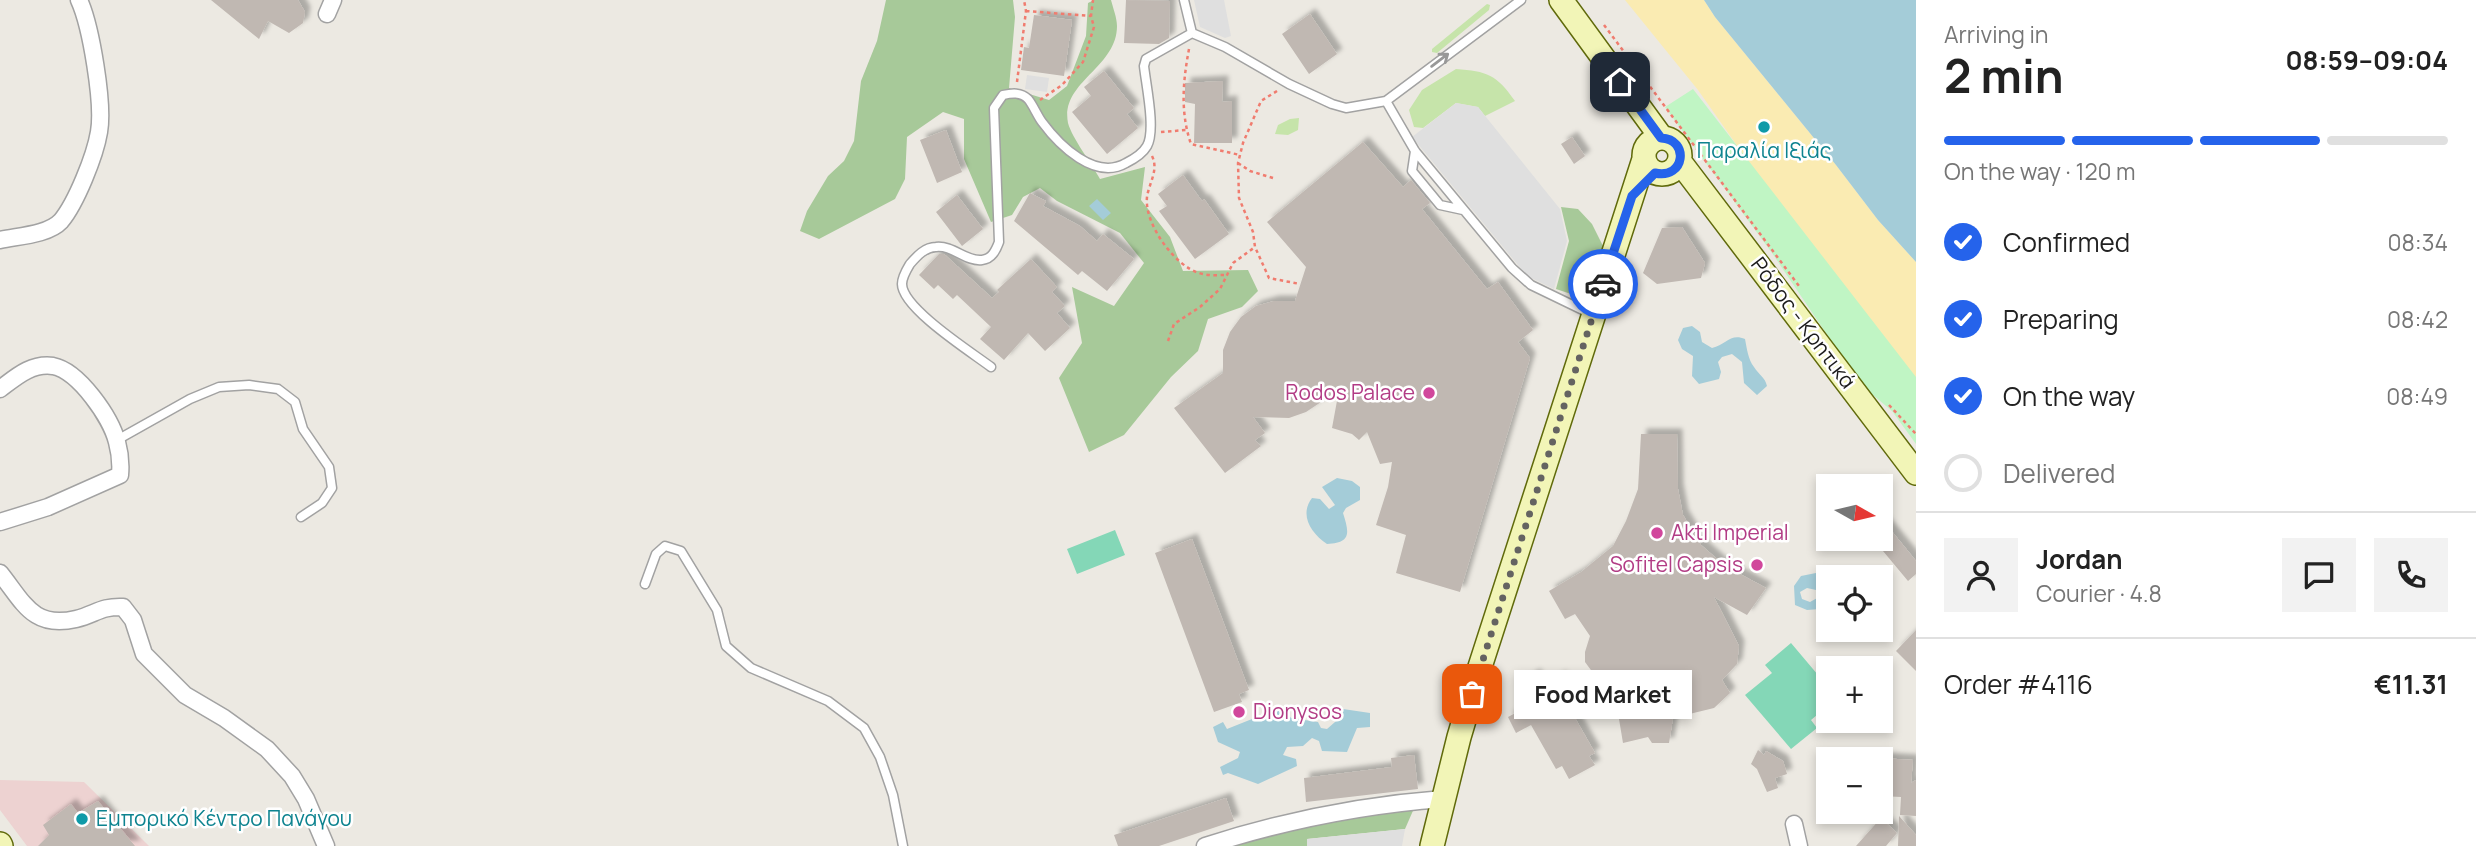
<!DOCTYPE html>
<meta charset="utf-8">
<style>
:root{--surface:#fff;--page:#f2f2f2;--text:#222;--muted:#767676;--line:#e0e0e0;--accent:#2563eb}
body{margin:0;font-family:Manrope,sans-serif;background:var(--page);color:var(--text);height:100vh;display:flex;flex-direction:column;font-size:26px;white-space:nowrap}
*{box-sizing:border-box;margin:0}
p{font-size:23px;color:var(--muted)}
.icon{flex:none;width:38px;height:38px;fill:none;stroke:currentColor;stroke-width:2;stroke-linecap:round;stroke-linejoin:round}
.map{position:relative;flex:1;overflow:hidden}
.drawer{display:flex;flex-direction:column;background:var(--surface);width:560px}
.drawer>*{flex:none}
.needle{width:46px;rotate:98deg}
.controls{position:absolute;left:1816px;top:474px;display:grid;gap:14px}
.controls a{display:grid;place-items:center;width:77px;height:77px;border-radius:0px;background:var(--surface);box-shadow:0 4px 10px #0003;font-size:35px}
.pin{position:absolute;display:grid;place-items:center;width:60px;height:60px;color:#fff;margin:-30px;border-radius:14px;box-shadow:0 4px 10px #0006}
.courier{position:absolute;display:grid;place-items:center;width:70px;height:70px;margin:-35px;border:5px solid #2563eb;border-radius:50%;background:#fff;color:#222;box-shadow:0 2px 9px #0007}
.bubble{position:absolute;height:49px;border-radius:0px;background:var(--surface);box-shadow:0 4px 10px #0003;font-size:23px;font-weight:700;line-height:49px;text-align:center}
.head em{font-style:normal;font-weight:700}
.head div{display:flex;flex-direction:column-reverse}
.head{display:flex;align-items:center;justify-content:space-between;height:119px;padding:0 28px}
h1{font-size:46px;font-weight:700;line-height:52px}
.bar{display:grid;grid-template-columns:repeat(4,1fr);gap:10px 7px;align-content:center;height:84px;padding:0 28px}
.bar i{height:9px;border-radius:5px;background:var(--line)}
.bar .active{background:var(--accent)}
.bar p{grid-column:span 4}
.line{display:flex;align-items:center;gap:18px;padding:0 28px;border-top:2px solid var(--line)}
.line div{flex:1}
.round{display:grid;place-items:center;flex:none;width:74px;height:74px;border-radius:0px;background:var(--page)}
ol{padding:0 28px;list-style:none}
li{display:flex;align-items:center;gap:21px;height:77px}
li p{margin-inline-start:auto}
li .icon{padding:7px;border-radius:50%;background:var(--accent);color:#fff;stroke-width:4}
li:last-child{color:var(--muted)}
li i{width:38px;height:38px;border:4px solid var(--line);border-radius:50%}
main{display:flex;flex:1;min-height:0}
.map>svg:first-child{display:block}
</style>
<main>
<div class="map">
<svg width="1916" height="846" viewBox="0 0 1916 846">
<defs>
<filter id="shadow"><feDropShadow dx="5.5" dy="-5.5" stdDeviation="2" flood-color="#0004"/></filter>
</defs>
<rect width="100%" height="100%" fill="#ece9e2"/>
<path fill="#edd2d1" d="M0 780 84 782 149 846H27L0 810Z"/>
<path fill="#c6e4aa" d="M1487 4 1490 5 1489 10 1437 53 1432 52V49Z
M1456 69C1487 71 1497 75 1515 101L1485 116 1478 107 1456 103 1423 128 1414 127 1409 110 1422 90Z
M1299 118 1298 130 1288 135 1275 134 1278 125 1290 119Z"/>
<path fill="#a7c999" d="M886 0H1013L1015 17 1009 88 1049 100 1067 86 1086 36 1088 3 1094 0H1111C1113 8 1117 18 1117 26 1117 68 1060 82 1068 123 1072 138 1092 164 1100 179L1145 167 1141 200 1170 237 1183 271 1248 270 1258 291 1242 307 1208 319 1198 351 1171 377 1124 435 1089 452 1059 378 1082 343 1072 287 1114 306 1144 263 1120 233 1057 201 1040 188 1023 197 1012 215 991 222 964 159V119L943 112 907 137 905 179 895 199 819 239 800 231 807 211 828 176 844 161 854 141 861 81 877 41Z
M1561 207 1578 209 1592 224 1603 246 1586 299 1556 289 1569 241Z
M1419 797 1405 829 1307 839V846H1221Z"/>
<path fill="#faebb2" d="M1625 0H1704L1715 17 1836 165 1878 220 1916 262V381L1818 261 1698 90Z"/>
<path fill="#c0f5c4" d="M1693 89 1916 377V444L1892 411 1861 385 1772 253 1665 107Z"/>
<path fill="#84d7b7" d="M1115 530 1125 555 1077 574 1067 549Z
M1791 643 1829 688V705L1811 720 1817 728 1791 749 1745 695 1772 673 1765 665Z"/>
<path fill="#dfdfdf" d="M1194 0H1224L1231 36 1225 38 1200 27Z
M1027 75 1049 78 1047 92 1025 89Z
M1456 103 1478 107 1560 209 1567 241 1554 289 1527 276 1412 137Z
M1405 829 1402 846H1307V839Z"/>
<path fill="#a4ccd8" fill-rule="evenodd" d="M1704 0H1916V262L1878 220 1836 165 1715 17Z
M1097 199 1111 213 1103 220 1089 206Z
M1692 326 1700 332 1702 342 1712 348C1726 345 1730 333 1745 339 1747 349 1748 359 1754 367 1759 375 1765 377 1767 386L1757 395 1744 383 1742 362 1732 354 1722 357 1718 362 1721 372 1719 379 1699 384 1692 376 1693 356 1682 349 1678 340 1683 328Z
M1337 478 1352 481 1360 487V500L1346 508 1343 513C1349 532 1352 543 1327 544 1311 533 1299 515 1312 498L1320 499 1329 509 1335 505 1322 487Z
M1816 573 1829 578V599L1820 609 1807 610 1795 605 1794 586 1801 576ZM1807 588 1816 590 1819 597 1810 602 1802 599 1800 592Z
M1343 709 1370 713V727L1357 728 1347 752 1322 751 1319 741 1312 738 1303 746 1287 747 1283 755 1296 759 1297 766 1258 784 1228 773 1223 775 1220 767 1238 758 1240 752 1218 742 1213 727 1223 722 1227 729 1272 711H1286L1291 718 1318 722 1321 728 1327 729 1343 715Z"/>
<path fill="#c0b8b2" filter="url(#shadow)" d="M211 0H298L305 12 303 23 289 33 268 21 259 39Z
M1126 0 1170 1 1169 38 1159 44 1124 43Z
M1310 14 1337 54 1309 74 1282 34Z
M1034 15 1072 20 1064 76 1021 70 1024 47 1029 48Z
M1104 71 1134 108 1127 114 1138 128 1107 154 1072 112 1091 96 1084 87Z
M1223 81 1222 102 1232 101V143H1194L1195 104 1185 102V83Z
M946 130 962 172 937 183 920 140Z
M1572 137 1585 156 1574 164 1561 144Z
M1363 142 1403 187 1411 180 1430 203 1422 209 1487 289 1498 282 1533 330 1518 342 1530 358 1460 592 1396 573 1406 535 1376 525 1388 487 1392 462 1380 464 1367 432 1359 440 1352 434 1332 428 1339 390 1306 412 1289 418 1253 417 1265 433 1255 440 1261 446 1225 473 1174 408 1223 373V350L1230 332 1241 317 1256 306 1274 301H1295L1306 267 1267 222Z
M1183 175 1202 201 1204 199 1229 234 1195 259 1159 211 1167 206 1158 194Z
M1030 193 1046 201 1043 206 1080 226 1097 241 1103 234 1134 259 1107 291 1082 271 1078 275 1014 221Z
M957 195 983 229 962 246 936 212Z
M1682 227 1705 263 1701 278 1657 284 1643 273 1662 228Z
M939 254H944L992 298 999 292 997 290 1031 259 1057 287 1052 292 1065 306 1057 313 1070 328 1045 351 1028 333 1004 360 980 339 991 327 957 295 953 299 938 285 934 289 919 275Z
M1641 434H1677L1678 489 1683 515 1701 545 1725 566 1766 588 1747 615 1714 597 1739 646 1737 664 1722 680 1730 693 1714 708 1673 718 1669 743H1652L1648 737 1623 743 1619 719 1626 692 1599 681 1585 662V652L1590 636 1575 614 1565 619 1549 591 1581 572 1613 546 1626 521 1638 489Z
M1881 518 1916 561V574L1908 581 1873 539H1881Z
M1192 539 1249 690 1239 694 1242 702 1214 712 1155 553Z
M1916 630V671L1896 651Z
M1535 674 1543 686 1561 676 1570 691 1584 684 1591 698 1577 708 1581 715 1575 718 1595 753 1589 756 1595 765 1569 779 1562 766 1556 769 1531 725 1516 733 1508 717 1532 704 1520 683Z
M1758 750 1764 755 1766 751 1783 761 1787 774 1775 778 1778 788 1767 792 1757 769 1751 764Z
M1414 755 1418 789 1306 802 1304 778 1392 767 1391 758Z
M1881 758 1913 760 1911 783 1916 780V816L1900 815 1901 797 1881 796Z
M1226 798 1234 821 1159 846H1118L1114 835Z
M98 801 135 846H38L49 835 43 825 71 804 78 813Z
M1899 816 1916 835V846H1898Z
M1881 818 1897 833 1886 846H1856Z"/>
<g fill="none" stroke-linecap="round" stroke-linejoin="round">
<g stroke="#a2a2a2" stroke-width="11">
<path id="lane" d="M1184 0 1192 33
M1386 101 1415 151 1512 268 1531 285 1591 314
M1415 151 1412 171 1440 205 1463 210
M991 367C971 352 902 308 902 284 902 277 907 269 910 264 917 256 925 247 936 247 953 245 966 262 982 260 992 259 996 250 999 242L994 108 1003 95C1012 93 1021 92 1028 99 1033 105 1037 115 1042 122 1059 145 1095 181 1126 163 1134 159 1143 153 1147 146 1156 130 1146 85 1144 66L1146 59 1192 33 1225 47 1289 84 1332 104 1346 108 1386 101 1521 0
M117 440 190 399 219 387 249 385 278 389 295 402 303 429 329 467 332 488 322 503 301 517
M645 584 656 554 665 546 681 551 717 610 726 646 751 668 828 701 864 728 880 757 893 795 903 846"/>
</g>
<g stroke="#a2a2a2" stroke-width="19">
<path id="street" d="M327 14 333 0
M0 240C18 236 48 235 61 221 76 203 95 156 99 132 104 104 91 26 79 0
M0 389C16 377 31 363 53 366 79 371 111 418 117 442 120 453 121 464 120 475L48 507 0 522
M0 573C24 603 33 629 76 619 96 614 101 606 123 607L133 620 144 654 185 695 224 718 267 749 292 776 306 799 326 846
M1794 824 1799 846
M1205 846C1283 821 1362 805 1443 799"/>
</g>
<g stroke="#606a0b" stroke-width="26">
<path id="secondary" d="M1561 0 1661 137
M1644 156a18 18 0 1 1 36 0a18 18 0 1 1-36 0Z
M1680 162 1916 473
M0 844 1 846
M1432 846 1459 737 1478 673 1644 159"/>
</g>
<path stroke="#f07c6f" stroke-width="2.5" stroke-dasharray="3.5 3.5" stroke-linecap="butt" d="M1026 11 1091 16
M1604 25 1799 286
M1189 49C1183 81 1180 112 1191 144L1240 155
M1017 82 1026 11 1024 0
M1277 91 1261 101 1243 143 1238 163 1239 198 1253 232 1255 247 1269 278 1300 284
M1040 100 1062 85 1083 62 1094 27 1091 16 1093 0
M1161 132 1186 130
M1152 156C1159 170 1149 183 1147 197 1144 224 1175 266 1199 273 1208 276 1218 275 1226 275
M1238 163 1250 171 1273 178
M1168 341 1174 324 1200 307 1220 289 1233 263 1255 247
M1889 405 1916 434"/>
<use href="#lane" stroke="#fff" stroke-width="8"/>
<use href="#street" stroke="#fff" stroke-width="16"/>
<use href="#secondary" stroke="#f2f5b7" stroke-width="23"/>
</g>
<defs><path id="oneway-shaft" d="M-6 0H5M1.5-3L5.5 0L1.5 3" fill="none" stroke-width="1.6" stroke-linecap="round" stroke-linejoin="round" transform="scale(1.75)"/></defs>
<use stroke="#989898" href="#oneway-shaft" transform="translate(1440 60) rotate(-37)"/>
<g fill="none" stroke-linecap="round" stroke-linejoin="round">
<path stroke="#646361" stroke-width="7" stroke-dasharray="0 12.6" d="M1472 694 1603 284"/>
<path stroke="#2563eb" stroke-width="9" d="M1603 284 1632 196 1655 173C1685 180 1690 139 1661 138L1620 82"/>
</g>
<g fill="#0f9aa8" stroke="#fff" stroke-width="2.5">
<circle cx="1764" cy="127" r="7"/>
<circle cx="82" cy="819" r="7"/>
</g>
<g fill="#d1479c" stroke="#fff" stroke-width="2.5">
<circle cx="1429" cy="393" r="7"/>
<circle cx="1657" cy="533" r="7"/>
<circle cx="1757" cy="565" r="7"/>
<circle cx="1239" cy="712" r="7"/>
</g>
<g text-anchor="middle" stroke-width="5" stroke-linejoin="round" paint-order="stroke">
<g font-size="21" fill="#0d838f" stroke="#fff">
<text x="1764" y="158">Παραλία Ιξιάς</text>
<text x="96" y="826" text-anchor="start">Εμπορικό Κέντρο Πανάγου</text>
</g>
<g font-size="21" fill="#1b1b1b" stroke="#fff">
<text transform="translate(1803 323) rotate(53)" y="7">Ρόδος - Κρητικά</text>
</g>
<g font-size="21" fill="#b23c85" stroke="#fff" text-anchor="end">
<text x="1415" y="400">Rodos Palace</text>
<text x="1671" y="540" text-anchor="start">Akti Imperial</text>
<text x="1743" y="572">Sofitel Capsis</text>
<text x="1253" y="719" text-anchor="start">Dionysos</text>
</g>
</g>
</svg>
<div class="controls">
<a><svg class="needle" viewBox="-14 -14 28 28"><path d="M0-13l5 13h-10z" fill="#e53935"/><path d="M0 13l5-13h-10z" fill="#767676"/></svg></a>
<a><svg class="icon" aria-label="locate" viewBox="0 0 24 24"><circle cx="12" cy="12" r="6"/><path d="M12 2v4M12 18v4M2 12h4M18 12h4"/></svg></a>
<a>+</a>
<a>−</a>
</div>
<div class="pin" style="left:1472px;top:694px;background:#ea580c"><svg class="icon" aria-label="bag" viewBox="0 0 24 24"><path d="M5 8h14l-1 12H6zM9 8a3 3 0 0 1 6 0"/></svg></div>
<div class="pin" style="left:1620px;top:82px;background:#1f2937"><svg class="icon" aria-label="home" viewBox="0 0 24 24"><path d="M3 11l9-7 9 7M6 9v11h12V9"/></svg></div>
<div class="courier" style="left:1603px;top:284px"><svg class="icon" aria-label="car" viewBox="0 0 24 24"><path d="M5 17H2v-5l4-1 3-4h7l3 4 3 1v5h-3M9 17h6M6 11h13"/><circle cx="7" cy="17" r="2"/><circle cx="17" cy="17" r="2"/></svg></div>
<div class="bubble" style="left:1514px;top:670px;width:178px">Food Market</div>
</div>
<section class="drawer">
<div class="head"><div><h1>2 min</h1><p>Arriving in</p></div><em>08:59–09:04</em></div>
<div class="bar"><i class="active"></i><i class="active"></i><i class="active"></i><i></i><p>On the way · 120 m</p></div>
<ol>
<li><svg class="icon" aria-label="check" viewBox="0 0 24 24"><path d="M5 12l5 5 9-10"/></svg>Confirmed<p>08:34</p></li>
<li><svg class="icon" aria-label="check" viewBox="0 0 24 24"><path d="M5 12l5 5 9-10"/></svg>Preparing<p>08:42</p></li>
<li><svg class="icon" aria-label="check" viewBox="0 0 24 24"><path d="M5 12l5 5 9-10"/></svg>On the way<p>08:49</p></li>
<li><i></i>Delivered</li>
</ol>
<div class="line" style="height:126px"><a class="round"><svg class="icon" aria-label="person" viewBox="0 0 24 24"><circle cx="12" cy="8" r="4"/><path d="M4 21q1-7 8-7t8 7"/></svg></a><div><b>Jordan</b><p>Courier · 4.8</p></div><a class="round"><svg class="icon" aria-label="chat" viewBox="0 0 24 24"><path d="M4 5h16v11H9l-5 4z"/></svg></a><a class="round"><svg class="icon" aria-label="phone" viewBox="0 0 24 24"><path d="M5 4h4l2 5-3 2q2 4 5 5l2-3 5 2v4C11 20 4 13 5 4z"/></svg></a></div>
<div class="line" style="height:91px"><div>Order #4116</div><b>€11.31</b></div>
</section>
</main>
